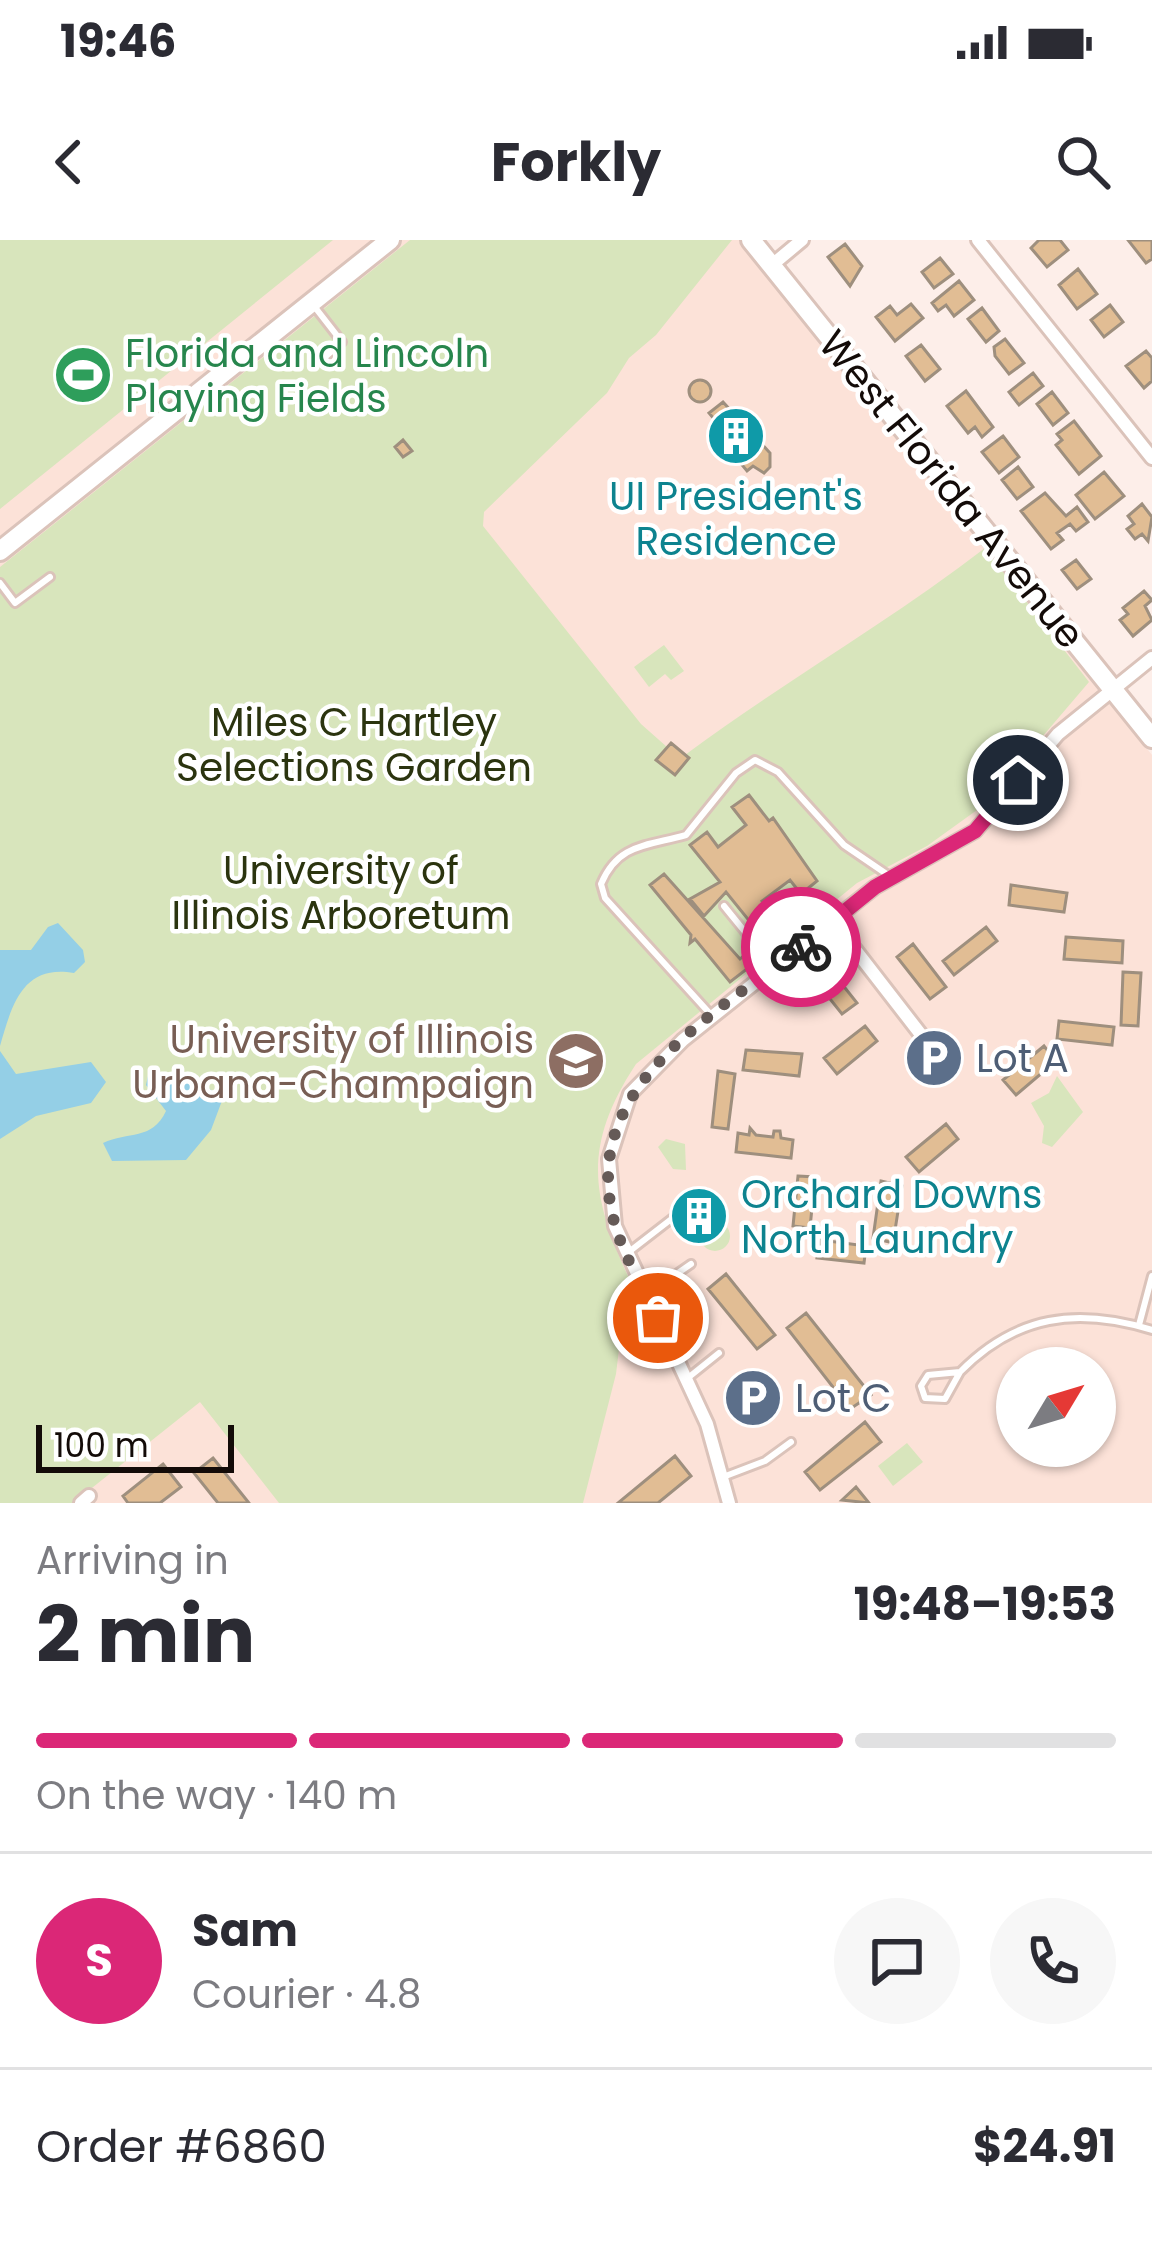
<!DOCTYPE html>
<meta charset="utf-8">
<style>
:root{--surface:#fff;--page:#f7f7f7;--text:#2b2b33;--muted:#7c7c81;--line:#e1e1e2;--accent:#db2777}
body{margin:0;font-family:Poppins,sans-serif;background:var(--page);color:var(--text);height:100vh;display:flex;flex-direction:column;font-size:45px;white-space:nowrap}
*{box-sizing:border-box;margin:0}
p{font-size:39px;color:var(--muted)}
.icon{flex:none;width:66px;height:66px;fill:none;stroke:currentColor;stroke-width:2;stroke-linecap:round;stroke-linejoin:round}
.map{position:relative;height:1263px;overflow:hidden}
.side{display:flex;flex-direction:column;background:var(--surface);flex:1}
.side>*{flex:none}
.needle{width:78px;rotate:52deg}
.controls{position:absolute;left:996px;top:1107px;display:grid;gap:24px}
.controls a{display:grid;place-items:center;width:120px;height:120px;border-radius:50%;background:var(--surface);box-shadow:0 3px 9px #0004;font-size:60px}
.scale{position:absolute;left:36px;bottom:30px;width:198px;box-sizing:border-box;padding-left:12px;border:6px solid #130b08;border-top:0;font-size:33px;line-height:42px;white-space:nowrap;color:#130b08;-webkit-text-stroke:9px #fff;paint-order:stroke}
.pin{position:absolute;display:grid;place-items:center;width:102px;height:102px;color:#fff;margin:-51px;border:6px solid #fff;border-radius:50%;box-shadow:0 3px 12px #0007}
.courier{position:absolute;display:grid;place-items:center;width:120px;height:120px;margin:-60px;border:9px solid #db2777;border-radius:50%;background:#fff;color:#222;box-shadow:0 3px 15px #0007}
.summary em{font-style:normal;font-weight:700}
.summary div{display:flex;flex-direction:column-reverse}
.summary{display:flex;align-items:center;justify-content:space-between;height:204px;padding:0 36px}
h1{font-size:78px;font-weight:700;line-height:90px}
.bar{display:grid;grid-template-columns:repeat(4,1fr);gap:18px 12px;align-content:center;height:144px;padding:0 36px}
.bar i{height:15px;border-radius:9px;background:var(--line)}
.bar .selected{background:var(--accent)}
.bar p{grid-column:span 4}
.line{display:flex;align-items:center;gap:30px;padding:0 36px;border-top:3px solid var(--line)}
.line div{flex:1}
.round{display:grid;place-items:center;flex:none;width:126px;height:126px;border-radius:63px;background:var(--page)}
.status{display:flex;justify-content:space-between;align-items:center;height:84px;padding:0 60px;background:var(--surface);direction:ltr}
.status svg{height:33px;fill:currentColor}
header{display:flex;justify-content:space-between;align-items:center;height:156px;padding:0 36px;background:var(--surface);font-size:54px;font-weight:700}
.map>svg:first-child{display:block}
</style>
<div class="status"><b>19:46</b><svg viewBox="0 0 49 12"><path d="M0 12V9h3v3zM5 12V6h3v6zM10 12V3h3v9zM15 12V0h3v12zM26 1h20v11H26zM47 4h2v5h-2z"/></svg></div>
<header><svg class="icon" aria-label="back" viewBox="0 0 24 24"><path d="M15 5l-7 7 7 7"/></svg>Forkly<svg class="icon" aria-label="search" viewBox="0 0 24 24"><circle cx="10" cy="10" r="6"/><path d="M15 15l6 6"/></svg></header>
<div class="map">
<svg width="1152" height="1263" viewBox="0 0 1152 1263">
<rect width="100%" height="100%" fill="#fdeee9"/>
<path fill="#fce2d8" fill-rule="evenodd" d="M0 0H741L1152 515V1263H0ZM1017 1128H1095V1206H1017Z"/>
<path fill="#d8e5bc" d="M0 0H333L0 269Z
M410 0H732L656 95 629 118 607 153 484 272 483 286 641 484 667 507 657 521 674 535 688 519 685 515C783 442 889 382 985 308L1089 442 984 565 927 606 857 643 636 824C572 921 599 973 643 1069L622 1084 616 1134 583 1263H279L200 1162 73 1263H0V327Z
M664 405 684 431 671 440 665 434 649 447 634 427Z
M1057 836 1083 872 1052 907 1042 903 1044 886 1031 863 1049 853Z
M666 899 685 904 686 930 673 929 658 907Z
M700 996a15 15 0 1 1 30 0a15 15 0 1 1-30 0Z
M907 1203 923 1222 893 1246 878 1226Z"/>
<path fill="#94cfe6" d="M58 683 83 710 85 722 74 733C23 724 12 764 0 806V710H31L48 687Z
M0 811 16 834 91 822 106 842 91 863 36 876 0 899Z
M162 834 199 842 223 858 211 890 186 920 112 921 103 903C128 891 152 901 166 871L146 845 148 836Z"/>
<path fill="#e1bd94" stroke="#9e8f7e" stroke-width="3" d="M1060 0 1068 10 1047 27 1031 8 1039 0Z
M1128 0H1152V19L1146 23Z
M845 4 862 26 850 46 828 17Z
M940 18 953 34 934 48 922 32Z
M1078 29 1097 54 1077 69 1059 45Z
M959 41 974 60 954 76 946 65 938 71 932 63Z
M911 64 923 78 895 101 876 77 890 66 897 75Z
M1110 65 1123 82 1104 97 1091 80Z
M982 68 999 91 986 102 968 79Z
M1005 99 1024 123 1009 134 995 116 994 107Z
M921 105 940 129 925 141 906 116Z
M1146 111 1152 118V141L1144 148 1126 126Z
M1033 133 1043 146 1019 165 1009 152Z
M689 151a11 11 0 1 1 22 0a11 11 0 1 1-22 0Z
M966 151 993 187 982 197 975 187 968 193 947 166Z
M1052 152 1068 173 1053 185 1037 164Z
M723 162 770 213V227L764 233 753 226 747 231 714 191 720 186 709 173Z
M1074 181 1101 216 1079 234 1056 205 1062 200 1057 194Z
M1003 196 1019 217 999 233 982 212Z
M403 200 412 211 403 217 395 207Z
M1018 227 1033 247 1017 259 1002 240Z
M1104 232 1124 256 1095 279 1076 255Z
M1045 253 1066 276 1077 267 1088 282 1076 291 1070 284 1057 293 1063 300 1051 309 1021 271Z
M1142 264 1152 277 1148 301 1142 294 1135 299 1127 289 1134 284 1128 276Z
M1076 320 1091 339 1077 349 1062 330Z
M1144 351 1152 360 1145 366 1152 380 1133 396 1120 380 1128 374 1123 368Z
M671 503 689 518 675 535 656 520Z
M749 555 769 581 773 578 817 641 801 654 790 640 762 661 772 674 755 688 726 652 704 676 690 659 720 642 690 605 707 592 718 607 746 585 732 567Z
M664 634 740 719 749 711 756 722 730 742 695 699 690 703 691 695 650 645Z
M1011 645 1067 653 1064 672 1009 665Z
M986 687 997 701 954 735 943 721Z
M1066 697 1123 701 1122 723 1064 719Z
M913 704 946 747 930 759 897 717Z
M826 724 857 763 842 774 811 735Z
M1123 732 1141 733 1138 786 1121 785Z
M1059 781 1114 787 1112 805 1057 799Z
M865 786 877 801 837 834 824 818Z
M1044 806 1056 821 1016 855 1003 840Z
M746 810 802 814 799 836 743 830Z
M718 831 735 834 728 889 712 887Z
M946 884 958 899 919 932 906 917Z
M750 888 756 895 773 897 774 891H780L781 898 793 900 791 918 736 912 738 893 749 895Z
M798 936 815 937 810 988 793 986Z
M881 941 902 946 893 1003 873 998Z
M706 962 715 972 692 991 683 980Z
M821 1000 866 1006 864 1023 817 1018Z
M726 1034 775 1095 757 1109 708 1049Z
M806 1073 871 1155 850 1169 787 1088Z
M865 1182 881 1202 820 1250 805 1232Z
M675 1216 691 1236 658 1263H618Z
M213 1218 249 1263H218L194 1233Z
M163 1224 181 1247 160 1263H128L123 1256Z
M856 1247 869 1263 842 1260Z"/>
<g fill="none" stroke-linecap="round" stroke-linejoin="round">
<g stroke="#dbc3ba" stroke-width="12">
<path id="lane" d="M314 66 342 102 325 117
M0 343 15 363 50 337
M724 666 772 725
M713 777 605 658 601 644C618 603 648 606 686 595L736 533 755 520 778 532 844 605 888 635
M630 1011 705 953
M649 1053 691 1024
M1139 1085 1152 1036
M960 1132C1016 1075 1077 1067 1152 1090
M960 1132 945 1159 925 1158 921 1146 928 1135Z
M689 1137 719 1113
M723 1237 765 1221 791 1202"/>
</g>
<g stroke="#dbc3ba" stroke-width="18">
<path id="street" d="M978 0 1152 218
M772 25 802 0
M833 681 946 827
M81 1263 89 1256
M729 1263 707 1184 615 986 609 919 630 854 683 800 875 647 975 591 1058 494 1152 418"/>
</g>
<g stroke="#dbc3ba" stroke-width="24">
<path id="secondary" d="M751 0 1152 498
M0 311 390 0"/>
</g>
<use href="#lane" stroke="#fff" stroke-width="6"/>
<use href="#street" stroke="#fff" stroke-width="12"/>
<use href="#secondary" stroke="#fff" stroke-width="18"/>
</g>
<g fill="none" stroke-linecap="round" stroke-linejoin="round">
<path stroke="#655a57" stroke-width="12" stroke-dasharray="0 21.6" d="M658 1078C644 1048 624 1017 615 985 576 848 711 778 801 707"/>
<path stroke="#db2777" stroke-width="15" d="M801 707 875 647 975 591 1018 540"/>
</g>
<defs>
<g id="stadium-disc" transform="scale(3)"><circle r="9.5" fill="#2e9e5b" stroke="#fff"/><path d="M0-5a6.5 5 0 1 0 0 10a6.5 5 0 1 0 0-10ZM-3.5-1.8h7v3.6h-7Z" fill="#fff"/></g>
<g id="building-disc" transform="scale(3)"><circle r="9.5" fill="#0f9aa8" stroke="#fff"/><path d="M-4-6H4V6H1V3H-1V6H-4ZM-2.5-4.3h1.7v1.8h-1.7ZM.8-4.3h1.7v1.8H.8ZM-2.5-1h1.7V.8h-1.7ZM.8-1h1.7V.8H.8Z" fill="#fff"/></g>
<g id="parking-disc" transform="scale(3)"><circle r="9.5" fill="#5c6f8a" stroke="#fff"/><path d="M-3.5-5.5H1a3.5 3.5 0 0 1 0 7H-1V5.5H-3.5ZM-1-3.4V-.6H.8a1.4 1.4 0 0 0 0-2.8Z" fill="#fff"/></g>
<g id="university-disc" transform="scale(3)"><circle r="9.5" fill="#8d6e63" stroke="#fff"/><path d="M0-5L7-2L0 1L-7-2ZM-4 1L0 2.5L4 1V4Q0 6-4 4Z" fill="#fff"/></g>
</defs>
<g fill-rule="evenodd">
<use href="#stadium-disc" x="83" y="135"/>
<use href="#building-disc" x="736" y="196"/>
<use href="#parking-disc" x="934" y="818"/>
<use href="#university-disc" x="576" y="821"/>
<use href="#building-disc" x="699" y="976"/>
<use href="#parking-disc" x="753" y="1158"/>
</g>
<g text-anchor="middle" stroke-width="9" stroke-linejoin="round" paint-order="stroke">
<g font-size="39" fill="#27864d" stroke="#fff" text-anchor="start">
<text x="125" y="127">Florida and Lincoln<tspan x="125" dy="45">Playing Fields</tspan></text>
</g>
<g font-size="39" fill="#130b08" stroke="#fff">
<text transform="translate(952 249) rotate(51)" y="14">West Florida Avenue</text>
</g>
<g font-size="39" fill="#0d838f" stroke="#fff">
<text x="736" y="270">UI President's<tspan x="736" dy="45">Residence</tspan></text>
<text x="741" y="968" text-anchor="start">Orchard Downs<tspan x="741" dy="45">North Laundry</tspan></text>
</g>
<g font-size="39" fill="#2b340f" stroke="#fff">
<text x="354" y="496">Miles C Hartley<tspan x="354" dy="45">Selections Garden</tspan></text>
<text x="341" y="644">University of<tspan x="341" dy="45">Illinois Arboretum</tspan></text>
</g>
<g font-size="39" fill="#785e54" stroke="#fff" text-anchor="end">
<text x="534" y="813">University of Illinois<tspan x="534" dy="45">Urbana-Champaign</tspan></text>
</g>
<g font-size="39" fill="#4e5e75" stroke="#fff" text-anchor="start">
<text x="976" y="832">Lot A</text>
<text x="795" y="1172">Lot C</text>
</g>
</g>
</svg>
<div class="controls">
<a><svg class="needle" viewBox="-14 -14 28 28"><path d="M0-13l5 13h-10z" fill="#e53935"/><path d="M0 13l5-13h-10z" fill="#7c7c81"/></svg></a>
</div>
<div class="scale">100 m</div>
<div class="pin" style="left:658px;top:1078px;background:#ea580c"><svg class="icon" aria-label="bag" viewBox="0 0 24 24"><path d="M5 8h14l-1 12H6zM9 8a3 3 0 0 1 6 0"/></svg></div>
<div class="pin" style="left:1018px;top:540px;background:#1f2937"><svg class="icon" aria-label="home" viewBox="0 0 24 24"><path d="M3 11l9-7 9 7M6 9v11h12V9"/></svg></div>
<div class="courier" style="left:801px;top:707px"><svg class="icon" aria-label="bike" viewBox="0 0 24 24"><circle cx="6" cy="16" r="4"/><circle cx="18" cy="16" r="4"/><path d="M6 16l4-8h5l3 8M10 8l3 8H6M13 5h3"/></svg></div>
</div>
<section class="side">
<div class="summary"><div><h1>2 min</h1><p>Arriving in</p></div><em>19:48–19:53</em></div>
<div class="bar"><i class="selected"></i><i class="selected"></i><i class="selected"></i><i></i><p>On the way · 140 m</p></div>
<div class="line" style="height:216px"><b class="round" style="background:var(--accent);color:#fff">S</b><div><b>Sam</b><p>Courier · 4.8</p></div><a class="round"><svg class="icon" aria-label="chat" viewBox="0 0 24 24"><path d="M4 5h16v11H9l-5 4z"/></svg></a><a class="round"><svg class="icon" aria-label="phone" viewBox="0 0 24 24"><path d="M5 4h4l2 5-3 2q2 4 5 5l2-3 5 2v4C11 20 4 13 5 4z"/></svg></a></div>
<div class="line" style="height:156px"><div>Order #6860</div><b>$24.91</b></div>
</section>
